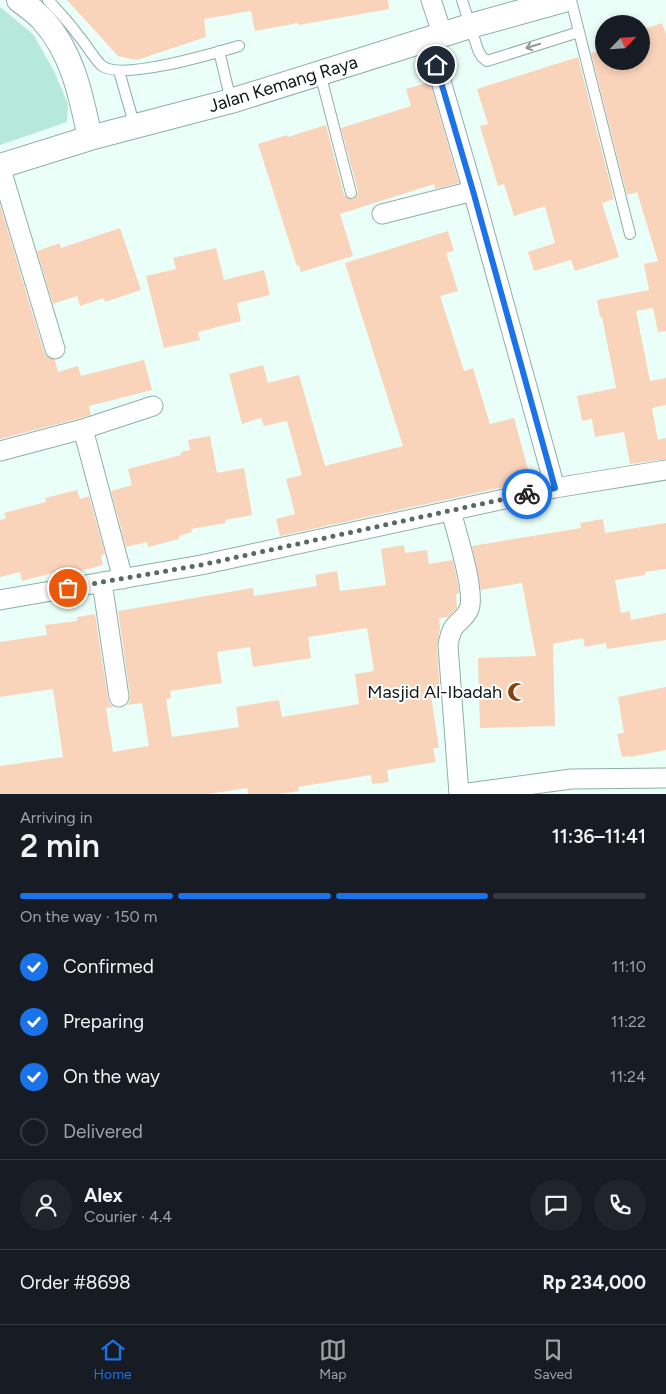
<!DOCTYPE html>
<meta charset="utf-8">
<style>
:root{--surface:#171b24;--page:#20242c;--text:#f1f3f6;--muted:#9ea1a6;--line:#363941;--accent:#1a73e8}
body{margin:0;font-family:Figtree,sans-serif;background:var(--page);color:var(--text);height:100vh;display:flex;flex-direction:column;font-size:19px;white-space:nowrap}
*{box-sizing:border-box;margin:0}
p{font-size:16px;color:var(--muted)}
.icon{flex:none;width:28px;height:28px;fill:none;stroke:currentColor;stroke-width:2;stroke-linecap:round;stroke-linejoin:round}
.map{position:relative;height:794px;overflow:hidden}
.panel{display:flex;flex-direction:column;background:var(--surface);flex:1}
.panel>*{flex:none}
.needle{width:32px;rotate:65deg}
.tools{position:absolute;left:595px;top:15px;display:grid;gap:10px}
.tools a{display:grid;place-items:center;width:55px;height:55px;border-radius:50%;background:var(--surface);box-shadow:0 2px 8px #0003;font-size:25px}
.pin{position:absolute;display:grid;place-items:center;width:42px;height:42px;color:#fff;margin:-21px;border:2px solid #fff;border-radius:50%;box-shadow:0 1px 5px #0007}
.courier{position:absolute;display:grid;place-items:center;width:50px;height:50px;margin:-25px;border:4px solid #1a73e8;border-radius:50%;background:#fff;color:#222;box-shadow:0 1px 6px #0007}
.head em{font-style:normal;font-weight:600}
.head div{display:flex;flex-direction:column-reverse}
.head{display:flex;align-items:center;justify-content:space-between;height:85px;padding:0 20px}
h1{font-size:32px;font-weight:600;line-height:38px}
.bar{display:grid;grid-template-columns:repeat(4,1fr);gap:8px 5px;align-content:center;height:60px;padding:0 20px}
.bar i{height:6px;border-radius:4px;background:var(--line)}
.bar .current{background:var(--accent)}
.bar p{grid-column:span 4}
.line{display:flex;align-items:center;gap:12px;padding:0 20px;border-top:1px solid var(--line)}
.line div{flex:1}
.round{display:grid;place-items:center;flex:none;width:52px;height:52px;border-radius:26px;background:var(--page)}
ol{padding:0 20px;list-style:none}
li{display:flex;align-items:center;gap:15px;height:55px}
li p{margin-inline-start:auto}
li .icon{padding:5px;border-radius:50%;background:var(--accent);color:#fff;stroke-width:4}
li:last-child{color:var(--muted)}
li i{width:28px;height:28px;border:2px solid var(--line);border-radius:50%}
.tabs{display:flex;justify-content:space-around;align-items:center;height:70px;border-top:1px solid var(--line);background:var(--surface);font-size:14px;color:var(--muted)}
.tabs a{display:grid;justify-items:center;gap:2px}
.tabs .current{color:var(--accent)}
.map>svg:first-child{display:block}
</style>
<div class="map">
<svg width="666" height="794" viewBox="0 0 666 794">
<rect width="100%" height="100%" fill="#ebfff9"/>
<path fill="#b7e9db" d="M0 7 33 34 54 71 68 104 67 122 0 145Z"/>
<path fill="#fad3bb" fill-rule="evenodd" d="M67 0H388L389 9 299 25 298 23 255 31 251 11 204 19 206 37 137 60 118 56Z
M662 23 666 34V331L658 332 653 308 636 311 650 381 666 378V405L652 408 658 440 666 438V459L630 464 624 432 595 437 592 419 582 421 577 396 616 388 602 317H600L597 300 649 290 644 264 658 261 637 192 627 195 591 53 604 49V61H641V30Z
M578 57 614 199 602 203 619 257 575 271 571 260 534 271 528 252 555 243 545 206 514 216 504 184 498 186 480 126 488 124 477 89Z
M430 82 459 183 435 189 434 184 340 214 353 256 301 272 299 265 297 266 258 144 287 135 288 137 326 125 344 195 349 199H353L357 195 358 191 341 128 411 106 406 89Z
M0 205 44 352 48 357 55 360 58 372 78 366 81 376 144 360 152 390 89 406 91 415 80 418 0 439Z
M120 228 141 290 105 302 104 298 80 306 77 296 53 304 37 251 60 243 61 248Z
M448 231 454 251 446 253 458 291 440 296 464 371 473 368 490 424 514 418 531 481 280 536 276 519 295 514 286 479 302 475 287 421 264 426 261 418 242 424 229 374 263 365 268 383 299 375 325 466 403 446 345 263Z
M216 248 224 280 264 270 270 295 237 303 241 321 198 332 200 340 164 348 146 276 176 269 173 258Z
M210 436 217 473 244 468 252 515 225 520 226 523 191 529 192 532 179 536V539L148 547 147 542 126 547 111 491 132 485 128 469 181 455V452L190 450 188 440Z
M77 490 80 499 89 496 105 554 101 555 103 565 65 575 64 570 22 581 20 572 0 577V520L6 518 4 513 46 502 45 498Z
M603 519 605 533 666 523V569L645 572V575L615 580 621 613 630 611 631 620 666 613V640L607 649 606 643 585 647 583 638 553 644 555 726 480 728 478 658 536 656 522 583 481 590 472 546 581 528 580 523Z
M404 545 405 553 427 550 429 564 453 560 459 590V593L456 594 457 608 448 617 439 618 440 627 437 646 440 695 431 696 439 748H433L436 762 387 770 389 782 372 784 371 775 298 787 299 791 279 794H248L247 788 208 794H0V766L63 757 53 689 0 697V642L47 635 45 625 77 621V617L95 614 108 699 110 704 114 707 106 708 113 752 149 746 142 703 127 705 130 701V695L118 611 253 588 254 596 317 586 315 575 337 571 340 591 386 585 381 549ZM367 628 374 671 355 674 359 704 282 717 279 700 236 707 239 727 172 737 166 699 171 698 170 691 222 683 217 652 250 647 253 667 311 658 308 637Z
M666 687V750L630 757V756L622 757 617 734 624 733 618 697Z"/>
<g fill="none" stroke-linecap="round" stroke-linejoin="round">
<g stroke="#8fafa6" stroke-width="12">
<path id="service" d="M48 0C58 11 69 22 78 35 86 44 93 57 101 65 119 82 215 53 239 46
M462 0 478 50 482 57 487 61 579 32
M571 0 630 234
M219 51 231 101
M119 71 135 127
M320 73 351 193"/>
</g>
<g stroke="#8fafa6" stroke-width="21">
<path id="minor" d="M431 0 443 36
M429 40 473 191 555 488
M0 166 55 349
M382 214 473 191
M83 429 123 579
M0 451 83 429 153 406
M451 511C456 531 476 592 469 609 466 617 459 621 454 627 450 633 449 639 448 645L459 794
M102 582 119 697
M0 600 201 565 555 488 666 470
M461 794 571 779 666 778"/>
</g>
<g stroke="#8fafa6" stroke-width="26">
<path id="tertiary" d="M19 0C27 6 36 12 43 20 73 53 81 96 90 138
M0 166 90 138 231 101 470 26 564 0"/>
</g>
<use href="#service" stroke="#fff" stroke-width="10"/>
<use href="#minor" stroke="#fff" stroke-width="19"/>
<use href="#tertiary" stroke="#fff" stroke-width="24"/>
</g>
<defs><path id="oneway-shaft" d="M-6 0H5M1.5-3L5.5 0L1.5 3" fill="none" stroke-width="1.6" stroke-linecap="round" stroke-linejoin="round" transform="scale(1.25)"/></defs>
<use stroke="#919795" href="#oneway-shaft" transform="translate(533 46) rotate(163)"/>
<g fill="none" stroke-linecap="round" stroke-linejoin="round">
<path stroke="#596864" stroke-width="5" stroke-dasharray="0 9" d="M68 588 201 565 527 494"/>
<path stroke="#1a73e8" stroke-width="6" d="M436 65 473 191 555 488 527 494"/>
</g>
<defs>
<g id="mosque-bare" transform="scale(1.5)"><path d="M3.5-4.9A6 6 0 1 0 3.5 4.9A5 5 0 1 1 3.5-4.9Z" fill="#84430d" stroke="#fff" stroke-width="2.5" paint-order="stroke"/></g>
</defs>
<g fill-rule="evenodd">
<use href="#mosque-bare" x="517" y="692"/>
</g>
<g text-anchor="middle" stroke-width="4" stroke-linejoin="round" paint-order="stroke">
<g font-size="18" fill="#0a1713" stroke="#fff">
<text transform="translate(283 84) rotate(-17)" y="6">Jalan Kemang Raya</text>
</g>
<g font-size="18" fill="#0a1713" stroke="#fff" text-anchor="end">
<text x="502" y="698">Masjid Al-Ibadah</text>
</g>
</g>
</svg>
<div class="tools">
<a><svg class="needle" viewBox="-14 -14 28 28"><path d="M0-13l5 13h-10z" fill="#e53935"/><path d="M0 13l5-13h-10z" fill="#9ea1a6"/></svg></a>
</div>
<div class="pin" style="left:68px;top:588px;background:#ea580c"><svg class="icon" aria-label="bag" viewBox="0 0 24 24"><path d="M5 8h14l-1 12H6zM9 8a3 3 0 0 1 6 0"/></svg></div>
<div class="pin" style="left:436px;top:65px;background:#1f2937"><svg class="icon" aria-label="home" viewBox="0 0 24 24"><path d="M3 11l9-7 9 7M6 9v11h12V9"/></svg></div>
<div class="courier" style="left:527px;top:494px"><svg class="icon" aria-label="bike" viewBox="0 0 24 24"><circle cx="6" cy="16" r="4"/><circle cx="18" cy="16" r="4"/><path d="M6 16l4-8h5l3 8M10 8l3 8H6M13 5h3"/></svg></div>
</div>
<section class="panel">
<div class="head"><div><h1>2 min</h1><p>Arriving in</p></div><em>11:36–11:41</em></div>
<div class="bar"><i class="current"></i><i class="current"></i><i class="current"></i><i></i><p>On the way · 150 m</p></div>
<ol>
<li><svg class="icon" aria-label="check" viewBox="0 0 24 24"><path d="M5 12l5 5 9-10"/></svg>Confirmed<p>11:10</p></li>
<li><svg class="icon" aria-label="check" viewBox="0 0 24 24"><path d="M5 12l5 5 9-10"/></svg>Preparing<p>11:22</p></li>
<li><svg class="icon" aria-label="check" viewBox="0 0 24 24"><path d="M5 12l5 5 9-10"/></svg>On the way<p>11:24</p></li>
<li><i></i>Delivered</li>
</ol>
<div class="line" style="height:90px"><a class="round"><svg class="icon" aria-label="person" viewBox="0 0 24 24"><circle cx="12" cy="8" r="4"/><path d="M4 21q1-7 8-7t8 7"/></svg></a><div><b>Alex</b><p>Courier · 4.4</p></div><a class="round"><svg class="icon" aria-label="chat" viewBox="0 0 24 24"><path d="M4 5h16v11H9l-5 4z"/></svg></a><a class="round"><svg class="icon" aria-label="phone" viewBox="0 0 24 24"><path d="M5 4h4l2 5-3 2q2 4 5 5l2-3 5 2v4C11 20 4 13 5 4z"/></svg></a></div>
<div class="line" style="height:65px"><div>Order #8698</div><b>Rp 234,000</b></div>
</section>
<nav class="tabs">
<a class="current"><svg class="icon" aria-label="home" viewBox="0 0 24 24"><path d="M3 11l9-7 9 7M6 9v11h12V9"/></svg>Home</a>
<a><svg class="icon" aria-label="map" viewBox="0 0 24 24"><path d="M3 6l6-2 6 2 6-2v14l-6 2-6-2-6 2zM9 4v14M15 6v14"/></svg>Map</a>
<a><svg class="icon" aria-label="saved" viewBox="0 0 24 24"><path d="M7 4h10v16l-5-4-5 4z"/></svg>Saved</a>
</nav>
